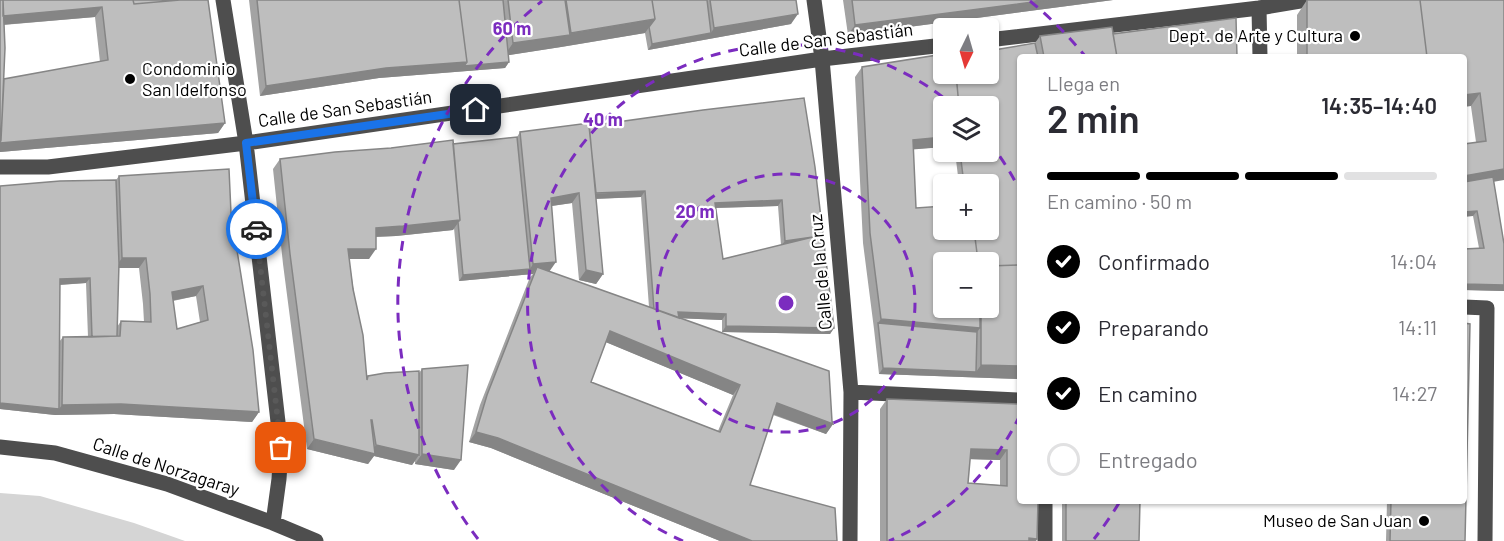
<!DOCTYPE html>
<html lang="es">
<meta charset="utf-8">
<style>
:root{--surface:#fff;--page:#f7f7f7;--text:#2b2b33;--muted:#7c7c81;--line:#e1e1e2;--accent:#000}
body{margin:0;font-family:Barlow,sans-serif;background:var(--page);color:var(--text);height:100vh;display:flex;flex-direction:column;font-size:22px;white-space:nowrap}
*{box-sizing:border-box;margin:0}
p{font-size:20px;color:var(--muted)}
.icon{flex:none;width:33px;height:33px;fill:none;stroke:currentColor;stroke-width:2;stroke-linecap:round;stroke-linejoin:round}
.map{position:relative;flex:1;overflow:hidden}
.drawer{position:absolute;left:1017px;top:54px;width:450px;height:450px;display:flex;flex-direction:column;background:var(--surface);border-radius:6px;box-shadow:0 2px 4px #0004}
.drawer>*{flex:none}
.needle{width:39px;rotate:185deg}
.buttons{position:absolute;left:933px;top:18px;display:grid;gap:12px}
.buttons a{display:grid;place-items:center;width:66px;height:66px;border-radius:6px;background:var(--surface);box-shadow:0 2px 4px #0004;font-size:30px}
.pin{position:absolute;display:grid;place-items:center;width:51px;height:51px;color:#fff;margin:-26px;border-radius:12px;box-shadow:0 3px 9px #0006}
.courier{position:absolute;display:grid;place-items:center;width:60px;height:60px;margin:-30px;border:4px solid #1a73e8;border-radius:50%;background:#fff;color:#222;box-shadow:0 2px 8px #0007}
.head em{font-style:normal;font-weight:600}
.head div{display:flex;flex-direction:column-reverse}
.head{display:flex;align-items:center;justify-content:space-between;height:102px;padding:0 30px}
h1{font-size:39px;font-weight:600;line-height:45px}
.bar{display:grid;grid-template-columns:repeat(4,1fr);gap:9px 6px;align-content:center;height:72px;padding:0 30px}
.bar i{height:8px;border-radius:4px;background:var(--line)}
.bar .active{background:var(--accent)}
.bar p{grid-column:span 4}
ol{padding:0 30px;list-style:none}
li{display:flex;align-items:center;gap:18px;height:66px}
li p{margin-inline-start:auto}
li .icon{padding:6px;border-radius:50%;background:var(--accent);color:#fff;stroke-width:4}
li:last-child{color:var(--muted)}
li i{width:33px;height:33px;border:3px solid var(--line);border-radius:50%}
.map>svg:first-child{display:block}
</style>
<div class="map">
<svg width="1504" height="541" viewBox="0 0 1504 541">
<rect width="100%" height="100%" fill="#fff"/>
<path fill="#d5d5d5" d="M0 493 40 496 134 523 185 541H0Z"/>
<g fill="none" stroke-linecap="round" stroke-linejoin="round">
<path stroke="#4e4e4e" stroke-width="15" d="M223 0 246 143 281 448 279 479 273 523
M814 0 822 59 851 392 850 541
M1259 8 1260 57
M988 40 1259 8 1306 0
M0 167H48L246 143 822 59 944 45
M1464 307 1487 308 1485 541
M851 392 1020 400
M0 447 55 453 167 484 273 523 316 541
M1045 541V501"/>
</g>
<path fill="#a3a3a3" fill-rule="evenodd" d="M0 0H208L225 123 218 133 0 152ZM95 17 100 62 4 79 3 25Z
M249 0H796L791 24 648 50 645 33 561 47 509 55V62L505 68 379 78 260 96Z
M843 0H1113L848 35Z
M1307 0H1504L1494 182 1504 244V291L1464 290V249L1479 248 1473 216 1476 142 1464 57H1297V15Z
M1113 34 1237 57H1020V379L879 374 874 329 863 243 855 77 862 67 944 74 1035 43 1040 36ZM988 106V152H955L959 184H988L944 230 916 208 913 149 944 147ZM944 262H988V308H944L941 299 939 263Z
M804 98 834 328 830 334 722 332V320L680 318 832 421 833 424 826 434 773 415 750 485 837 541H720L491 448 469 442 480 405 530 277 533 274 459 281 454 228 453 230 396 236 376 237 369 259H349L367 378 368 376 419 373 422 369 454 470 415 464V461L412 465 374 456 368 464 307 449 283 264 273 169 280 159 453 144 517 137 520 132 589 126ZM641 197 649 307 549 272 552 206 572 203 579 280 596 284 603 274 596 199ZM778 206 781 245 723 259 716 208ZM606 342 733 395 718 431 591 382Z
M119 176 231 213 259 412 252 422 114 414 55 415 0 409V186L116 180ZM119 268H139L143 304 144 322 121 321 117 327ZM86 283 88 337H63L59 342 60 285ZM196 296 200 322 177 329 173 301Z
M887 399 1020 404 1037 539 1036 541H880V409ZM970 459 1000 460V485L968 483Z
M1062 501H1140L1139 541H1062Z
M1387 501H1464L1465 541H1386Z"/>
<path fill="#858585" d="M1048 0H1113L848 35 855 25Z
M102 7 95 17 0 25 1 16Z
M798 14 791 24 648 50 652 44 711 33 714 28Z
M655 19 645 33 561 47 571 33Z
M570 35 561 47 504 56 513 43Z
M467 62H509L505 68 379 78 260 96 266 86 386 68Z
M1480 93 1471 106 1464 107V95Z
M225 123 218 133 0 152V143Z
M944 137V147L906 150 913 140Z
M1504 169V180L1464 187V176Z
M645 191 641 197 589 199 593 194Z
M579 193 572 203 544 207 551 198Z
M782 200 778 206 711 208 715 203Z
M1477 211 1473 216 1464 217V212Z
M460 220 453 230 396 236 369 237 376 228Z
M813 237 781 246 785 241Z
M348 249H376L369 259H341Z
M939 253H977L970 262 932 263Z
M122 258H146L139 268H115Z
M556 262 549 272 537 267 533 274 459 281 463 275 530 269 533 264Z
M586 270 603 274 596 284 579 280Z
M90 278 86 283 56 285 60 279Z
M1464 284 1504 285V291L1464 290Z
M203 286 196 296 165 302 172 292Z
M678 312 726 314 722 320 674 318Z
M881 319 980 328 973 338 878 323Z
M726 326 834 328 830 334 722 332Z
M610 331 740 385 733 395 603 341Z
M981 365 1020 366V379L879 374 883 368 976 372Z
M0 403 59 409 62 405 121 404 259 412 252 422 114 414 55 415 0 409Z
M777 403 833 424 826 434 770 413Z
M476 432 498 438 752 541H720L491 448 469 442Z
M314 439 370 453 376 445 419 455 412 465 374 456 368 464 307 449Z
M971 449 1007 450 1000 460 964 459Z
M422 454 461 460 454 470 415 464Z
M1029 538 1037 539 1036 541H1028Z"/>
<path fill="#bebebe" stroke="#858585" stroke-width="1.5" fill-rule="evenodd" d="M0 0H3L5 48 1 140H0Z
M3 0H133L134 4 180 0H208L225 123 0 143 1 140 4 79 108 60 102 7 3 16Z
M133 0H180L134 4Z
M257 0H459L467 62 386 68 266 86Z
M459 0H503L509 62 464 66 467 62Z
M508 0H565L570 35 513 43Z
M566 0H652L655 19 571 33Z
M652 0H707L711 33 652 44 649 27 655 19Z
M710 0H796L798 14 714 28Z
M852 0H1048L855 25Z
M1307 0H1420L1427 57H1307Z
M1420 0H1504V169L1464 176V144L1486 141 1480 93 1464 95V57H1427Z
M1236 18 1237 57H1117L1113 34Z
M1112 27 1117 57H1044L1040 36Z
M1035 43 1038 57H1020V265L988 266V262H974V257L977 253 974 230H988V184H964L960 152H988V106H959L956 74H988V51Z
M944 54V74H956L959 106H944V137L913 140 916 208 944 206V230H974L977 253H939L941 299H944V308H980V328L881 319 870 233 862 67Z
M804 98 815 167 834 328 726 326V314L678 312 679 318 654 309 645 191 596 193 589 126 703 110ZM782 200 785 241 813 237 723 259 715 203Z
M589 123 603 274 586 270 579 193 551 198 556 262 533 264 520 132Z
M517 137 530 269 463 275 458 222 460 220 453 144Z
M453 140 460 220 403 226 376 228V249H348L353 289 363 335 367 380 368 376 385 373 419 371V455L376 445 372 420H371L375 454 314 439 290 254 280 159 335 152 391 148Z
M229 169 231 213 253 350 259 412 121 404 62 405 63 337 120 336 121 321 151 322 150 294 146 258H122L119 176ZM203 286 208 320 177 329 172 292Z
M1493 177 1504 244V285L1464 284V249L1484 248 1477 211 1464 212V182Z
M116 180 119 263 117 336 92 337 90 278 60 279 59 409 0 403V186L60 181Z
M1020 265V366L981 365V308H988V266Z
M537 267 829 371 832 421 833 424 777 403 750 485 835 508 837 541H752L498 438 476 432 487 395ZM610 331 740 385 720 432 591 382Z
M878 323 977 332 976 372 883 368Z
M1464 323 1470 324 1465 541H1390L1391 501H1464Z
M468 365 461 460 422 454V369Z
M887 399 1020 404V501H1038L1037 539 1029 538V541H887ZM971 449 1007 450V486L968 483Z
M1066 501H1140L1139 541H1066Z"/>
<g fill="none" stroke-linecap="round" stroke-linejoin="round">
<path stroke="#595959" stroke-width="6" stroke-dasharray="0 10.8" d="M256 229 281 448"/>
<path stroke="#1a73e8" stroke-width="8" d="M256 229 246 143 476 110"/>
</g>
<g fill="none" stroke="#7b2cbf" stroke-width="3" stroke-dasharray="10 8">
<circle cx="786" cy="303" r="129"/>
<path d="M1020 415A259 259 0 0 1 889 541M683 541A259 259 0 1 1 954 106M989 142A259 259 0 0 1 1020 191"/>
<path d="M1119 503A388 388 0 0 1 1094 539M478 539A388 388 0 0 1 542 1M1030 1A388 388 0 0 1 1085 56"/>
</g>
<g fill="#000" stroke="#fff" stroke-width="2">
<circle cx="1355" cy="36" r="6"/>
<circle cx="130" cy="79" r="6"/>
<circle cx="1424" cy="521" r="6"/>
</g>
<g text-anchor="middle" stroke-width="4.5" stroke-linejoin="round" paint-order="stroke">
<g font-size="18" fill="#000" stroke="#fff" text-anchor="end">
<text x="1343" y="42">Dept. de Arte y Cultura</text>
<text x="142" y="75" text-anchor="start">Condominio<tspan x="142" dy="21">San Idelfonso</tspan></text>
<text x="1412" y="527">Museo de San Juan</text>
</g>
<g font-size="18" fill="#000" stroke="#fff">
<text transform="translate(826 40) rotate(-7)" y="6">Calle de San Sebastián</text>
<text transform="translate(345 109) rotate(-8)" y="6">Calle de San Sebastián</text>
<text transform="translate(821 272) rotate(-95)" y="6">Calle de la Cruz</text>
<text transform="translate(166 467) rotate(18)" y="6">Calle de Norzagaray</text>
</g>
</g>
<circle cx="786" cy="303" r="9" fill="#7b2cbf" stroke="#fff" stroke-width="3"/>
<g font-size="18" text-anchor="middle" font-weight="bold" fill="#7b2cbf" stroke="#fff" stroke-width="4.5" stroke-linejoin="round" paint-order="stroke">
<text x="512" y="35">60 m</text>
<text x="603" y="126">40 m</text>
<text x="695" y="218">20 m</text>
</g>
</svg>
<div class="buttons">
<a><svg class="needle" viewBox="-14 -14 28 28"><path d="M0-13l5 13h-10z" fill="#e53935"/><path d="M0 13l5-13h-10z" fill="#7c7c81"/></svg></a>
<a><svg class="icon" aria-label="layers" viewBox="0 0 24 24"><path d="M12 4l9 5-9 5-9-5zM3 14l9 5 9-5"/></svg></a>
<a>+</a>
<a>−</a>
</div>
<div class="pin" style="left:281px;top:448px;background:#ea580c"><svg class="icon" aria-label="bag" viewBox="0 0 24 24"><path d="M5 8h14l-1 12H6zM9 8a3 3 0 0 1 6 0"/></svg></div>
<div class="pin" style="left:476px;top:110px;background:#1f2937"><svg class="icon" aria-label="home" viewBox="0 0 24 24"><path d="M3 11l9-7 9 7M6 9v11h12V9"/></svg></div>
<div class="courier" style="left:256px;top:229px"><svg class="icon" aria-label="car" viewBox="0 0 24 24"><path d="M5 17H2v-5l4-1 3-4h7l3 4 3 1v5h-3M9 17h6M6 11h13"/><circle cx="7" cy="17" r="2"/><circle cx="17" cy="17" r="2"/></svg></div>
<section class="drawer">
<div class="head"><div><h1>2 min</h1><p>Llega en</p></div><em>14:35–14:40</em></div>
<div class="bar"><i class="active"></i><i class="active"></i><i class="active"></i><i></i><p>En camino · 50 m</p></div>
<ol>
<li><svg class="icon" aria-label="check" viewBox="0 0 24 24"><path d="M5 12l5 5 9-10"/></svg>Confirmado<p>14:04</p></li>
<li><svg class="icon" aria-label="check" viewBox="0 0 24 24"><path d="M5 12l5 5 9-10"/></svg>Preparando<p>14:11</p></li>
<li><svg class="icon" aria-label="check" viewBox="0 0 24 24"><path d="M5 12l5 5 9-10"/></svg>En camino<p>14:27</p></li>
<li><i></i>Entregado</li>
</ol>
</section>
</div>
